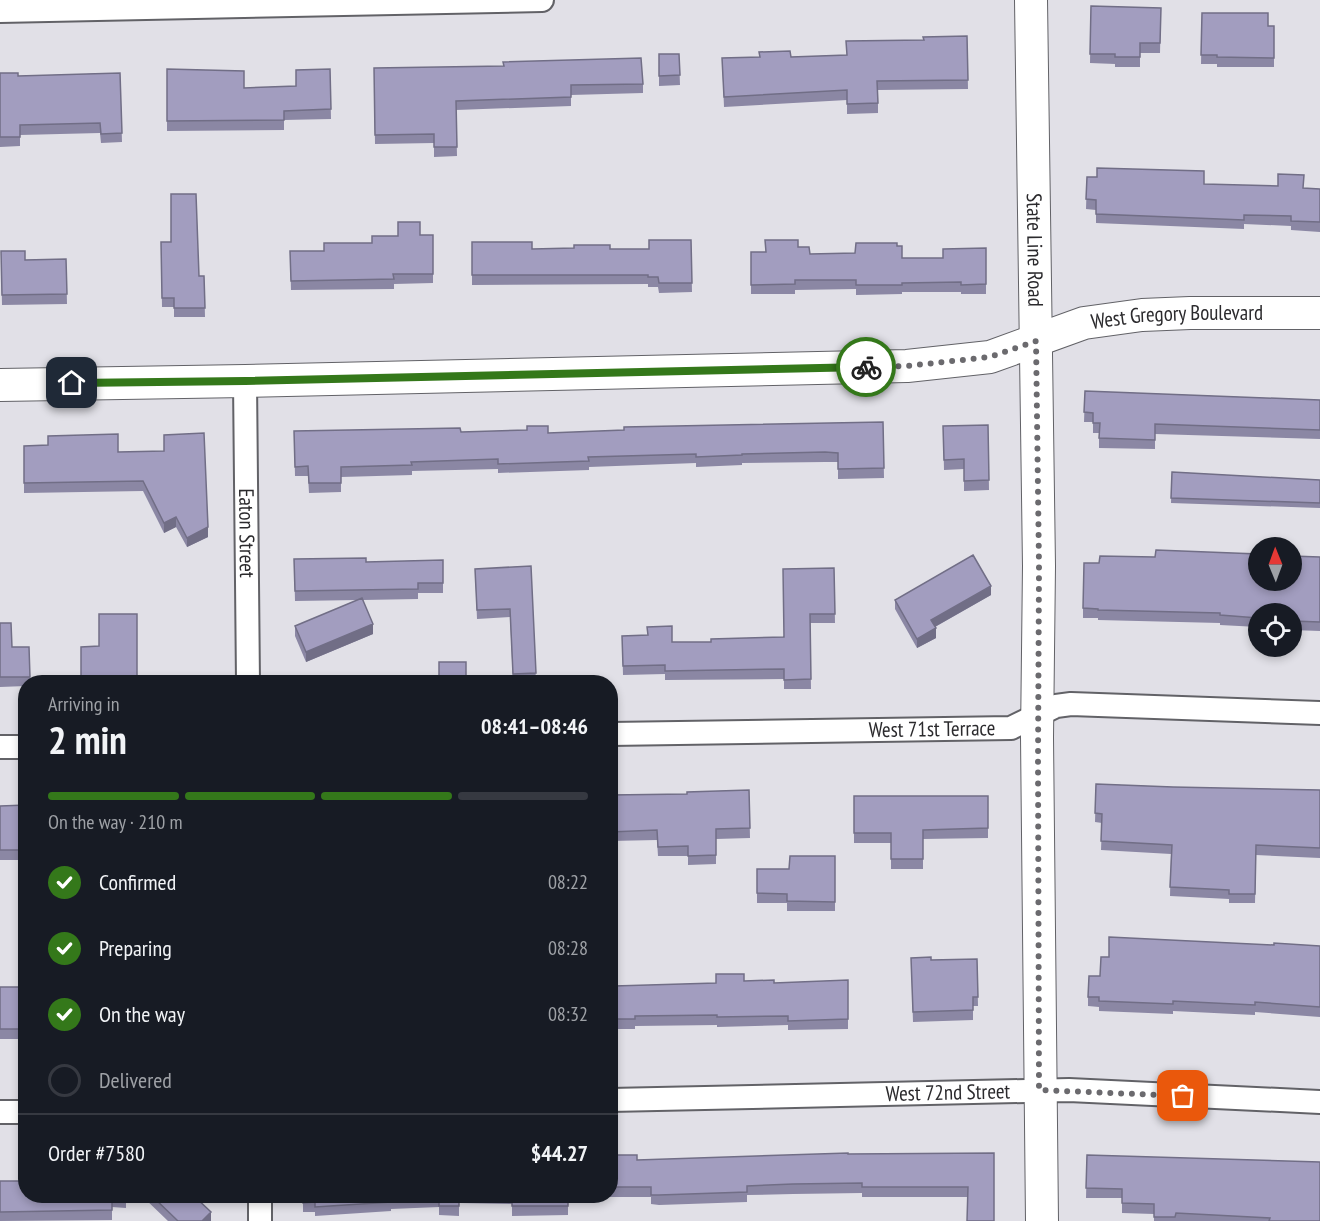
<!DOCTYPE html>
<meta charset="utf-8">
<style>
:root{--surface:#171b24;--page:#20242c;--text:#f1f3f6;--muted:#9ea1a6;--line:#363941;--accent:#34781a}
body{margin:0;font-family:"PT Sans Narrow",sans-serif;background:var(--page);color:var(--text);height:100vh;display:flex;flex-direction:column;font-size:22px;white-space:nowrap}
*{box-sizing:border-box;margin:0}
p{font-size:20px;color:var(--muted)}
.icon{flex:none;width:33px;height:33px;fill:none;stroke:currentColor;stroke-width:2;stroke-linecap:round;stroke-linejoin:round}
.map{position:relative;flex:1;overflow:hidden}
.drawer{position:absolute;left:18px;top:675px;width:600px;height:528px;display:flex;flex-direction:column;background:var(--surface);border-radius:24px;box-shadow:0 3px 9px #0003}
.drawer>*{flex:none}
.needle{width:39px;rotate:359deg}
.tools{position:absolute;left:1248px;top:537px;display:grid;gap:12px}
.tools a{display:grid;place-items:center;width:54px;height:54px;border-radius:50%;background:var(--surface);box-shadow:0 3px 9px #0003;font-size:30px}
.pin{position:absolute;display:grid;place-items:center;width:51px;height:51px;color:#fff;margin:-26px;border-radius:12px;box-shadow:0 3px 9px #0006}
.courier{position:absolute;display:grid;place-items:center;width:60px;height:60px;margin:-30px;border:4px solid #34781a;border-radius:50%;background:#fff;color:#222;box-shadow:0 2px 8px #0007}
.summary em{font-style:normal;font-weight:600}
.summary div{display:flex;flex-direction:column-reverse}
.summary{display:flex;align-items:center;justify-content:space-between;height:102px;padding:0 30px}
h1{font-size:39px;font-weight:600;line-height:45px}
.bar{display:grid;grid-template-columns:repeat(4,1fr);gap:9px 6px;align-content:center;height:72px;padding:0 30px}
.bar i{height:8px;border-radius:4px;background:var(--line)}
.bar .active{background:var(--accent)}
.bar p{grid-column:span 4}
.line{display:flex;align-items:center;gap:15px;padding:0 30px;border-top:2px solid var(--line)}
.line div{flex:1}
ol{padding:0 30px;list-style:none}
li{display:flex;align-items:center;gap:18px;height:66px}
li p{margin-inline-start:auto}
li .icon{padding:6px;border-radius:50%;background:var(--accent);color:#fff;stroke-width:4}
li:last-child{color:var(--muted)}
li i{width:33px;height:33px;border:3px solid var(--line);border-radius:50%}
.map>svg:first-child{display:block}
</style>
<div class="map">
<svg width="1320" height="1221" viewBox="0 0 1320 1221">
<rect width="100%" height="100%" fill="#e1e0e7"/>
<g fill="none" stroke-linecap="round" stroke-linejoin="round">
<g stroke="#626267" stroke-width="26">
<g id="street">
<path d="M0 11 542 0"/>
<path id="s1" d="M245 381 248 682"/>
<path id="s2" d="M610 734 1011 728 1056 706 1071 704 1320 713"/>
<path d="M0 747H26"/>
<path id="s3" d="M610 1100 1069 1090 1320 1102"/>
<path d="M0 1112H26"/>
<path d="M260 1196V1221"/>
</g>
</g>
<g stroke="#626267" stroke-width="34">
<g id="secondary">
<path id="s4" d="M1031 0 1039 566 1037 737 1042 1221"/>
<path id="s5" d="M0 385 245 381 907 366 990 357 1084 323 1142 315 1190 313H1320"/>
</g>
</g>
<use href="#street" stroke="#fff" stroke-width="22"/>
<use href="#secondary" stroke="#fff" stroke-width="32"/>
</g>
<path fill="#8b87a4" d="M1091 6 1161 8 1160 53H1140V67H1115V64L1090 63Z
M1202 13 1268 26H1274V67H1217V64H1201Z
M967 36 968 89 878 90V113L847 114V100L724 107 722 58 791 57 846 55 924 40Z
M659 54H679L680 85 659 86Z
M374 68 643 84V93L571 95V106L456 110 457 156 434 157V143L375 144Z
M167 69 244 88 296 86 330 69 331 119 284 120V130L167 131Z
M0 73 18 76 120 73 122 142 101 143 100 133 20 135V146L0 147Z
M1087 177 1204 184 1320 189V232L1291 230V226L1244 224V229L1096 223V210L1086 209Z
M420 235H433V283L394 284V289L291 290 290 251H324Z
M691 240 692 292 659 293 658 287H648V284L472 285V242L532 249H649Z
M161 242 199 276H204L205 317H174V307H162Z
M897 246 902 258H943L986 248V294H961V292H902V294L856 295V289L795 290V294H751V252H765L798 247 810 254 855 253Z
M1 251 25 260 66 259 67 304 2 305Z
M1085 391 1320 400V439L1155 434V449L1099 448V433H1093V422H1084Z
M883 422 884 478 838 479V462H825L742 463V465L696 467V463L589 467V470L498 473V469L412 471V475L341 477V492L309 493 308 476H295L294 431 548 433Z
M988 425 989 490 964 491V469L944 470 943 426Z
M24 446 118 452 208 537 187 547 176 527 164 533 143 491 24 493Z
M1172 472 1320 480V508L1171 503Z
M1155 557H1320V631L1292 630V614H1258V627L1220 625V623L1098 620V618H1083V608L1099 563Z
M294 559 366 562 443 560V593H418V599L363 600 373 634 306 662 295 636V626L359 600 295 601Z
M531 566 536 682H513L510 617 477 619 475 569Z
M834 568 835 623H810L811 689H784V679L665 680V674L623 675 622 636 672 642H711L783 637Z
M991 595 935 627 936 638 917 648 895 609V600Z
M137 614V682H81V647L99 646Z
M0 623 12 647H29L30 682H26V686L0 687Z
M1096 784 1173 787 1320 790V858L1256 855 1255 903H1229V899L1170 896 1171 854 1101 850 1102 823 1095 822Z
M749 790 750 838 716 839V864L688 865V856H658L657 840 610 841V795L687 794Z
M854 796H988V838L923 839V869H891V843H854Z
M26 805V860H0V806Z
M835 856V911H787V903H757V869H789Z
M1274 945 1320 946V1017L1255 1012V1015L1173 1011V1014L1099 1011V1007L1088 1006V997L1100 976 1109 957Z
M911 958 931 960 977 959 978 1006H973V1020L913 1022Z
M610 969 614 986 716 983 744 981 774 983 848 980V1029L788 1030V1025L717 1027V1025L635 1026V1029H610Z
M0 987 21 995H26V1039H0Z
M994 1153 968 1197H862V1193L793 1194 747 1195V1202L659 1205 651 1204V1197H568V1215L512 1216V1204L459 1203V1216L439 1215V1207L391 1209V1211L315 1216V1212H303V1196H610V1155L637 1160 848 1154Z
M1087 1155 1320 1221H1154V1214L1122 1213V1198H1086Z
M0 1181 126 1196V1208L112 1207V1220L0 1221Z
M142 1196H194L211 1221H168Z"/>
<path fill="#716e86" d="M176 517V527L164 533V523Z
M208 527V537L187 547V538Z
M991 586V595L931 629V620Z
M373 624V634L306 662V652Z
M936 628V638L917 648V639Z
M211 1212V1221H202Z"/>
<path fill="#a29dbf" stroke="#716e86" stroke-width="1.5" d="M1091 6 1161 8 1160 43H1140V57H1115V54H1090Z
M1202 13H1268V26H1274V58L1217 57V55H1201Z
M967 36 968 80 877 81 878 103 847 104V90L724 97 722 58 760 57 759 52 790 51 791 57 847 55 846 41 924 40 923 37Z
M659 54H679L680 75 659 76Z
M641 58 643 84 571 85V97L456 101 457 147H434V134L375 135 374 68 504 66 503 62Z
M167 69 244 71V88L296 86V70L330 69 331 109 284 111V120L167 121Z
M0 73H18V76L120 73 122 133 101 134 100 123 20 125V137H0Z
M1097 168 1204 171V184L1278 186V174L1304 175 1303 188 1320 189V222L1291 221V216L1244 215V220L1096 214V200L1086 199 1087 177H1097Z
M171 194H196L199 276H204L205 308H174V298H162L161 242H171Z
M398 222H420V235H433V274H393L394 279 291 281 290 251H324V243H372V236H398Z
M649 240H691L692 283H659L658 277H648V275H472V242H532V249L574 248V245H610V249H649Z
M765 240H798V247H809L810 254 855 253 856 243H897V246H902V258H943V249L986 248V284L961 285V282L902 283V285H856V280H795V284L751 285V252H766Z
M1 251H25V260L66 259 67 294 2 295Z
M1085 391 1320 400V430L1155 424V440L1099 438 1100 423H1093V413L1084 412Z
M883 422 884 468 838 469V453L825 452 742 454V455L696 457V454L588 457 589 461 498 464V459L411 462 412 465 341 467V483H309L308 466 295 467 294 431 460 428 461 432 527 430V426H548V433L624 430V427Z
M988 425 989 480 964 481V459L944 460 943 426Z
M204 433 208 527 187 538 176 517 164 523 143 481 24 483V446L48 445V436L118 434V452L164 451V435Z
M1172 472 1320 480V503L1171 498Z
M1156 550 1258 554V580H1292V556L1320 557V622L1292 621V614H1258V618L1220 615V613L1098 610V609L1083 608 1084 563H1099L1100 556 1155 557Z
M973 555 991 586 931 620 936 628 917 639 895 600Z
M366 558V562L443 560V583H418V589L295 591 294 559Z
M531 566 536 673 513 674 510 609 477 610 475 569Z
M834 568 835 614H810L811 679 784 680V669L665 671V665L623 666 622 636 648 635 647 627 672 626V642H711V639L784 637 783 569Z
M362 598 373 624 306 652 295 626Z
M99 614H137V677H81V647L99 646Z
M0 623H11L12 647H29L30 677H0Z
M439 662H466V682H439Z
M1096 784 1173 787 1320 790V848L1256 845 1255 894H1229V890L1170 887 1172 845 1101 841 1102 814 1095 813Z
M749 790 750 828 716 829V855L688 856V846L658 847 657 830 610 832V795L687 794V792Z
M854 796H988V828L923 830V859H891V833H854Z
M26 805V850H0V806Z
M790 856H835V902L787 901V894L757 893V869H789Z
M1109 937 1274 945V943L1320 946V1007L1255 1002V1005L1173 1001V1004L1099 1001V997H1088L1089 976H1100L1101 957H1109Z
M931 957V960L977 959 978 997H973V1010L913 1012 911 958Z
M610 969H614V986L716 983V974H744V981L774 980V983L848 980V1019L788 1021V1016L717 1017V1015L635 1016V1019H610Z
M0 987H21V995H26V1029H0Z
M848 1153V1154L994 1153V1221H967L968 1187H862V1183L793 1184 747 1186V1192L659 1195H651V1187H610V1155H637V1160Z
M1087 1155 1320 1162V1221H1269L1270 1218 1176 1213 1175 1217H1154V1204L1122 1203V1189L1086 1188Z
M0 1181H26V1196H126V1198H112V1210L0 1212Z
M152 1196H194L211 1212 202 1221H178Z
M303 1196H459V1206H439V1198L391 1199V1202L315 1207V1202L303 1203Z
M512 1196H568V1206H512Z"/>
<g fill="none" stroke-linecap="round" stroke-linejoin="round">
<path stroke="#6b6a6e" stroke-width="6" stroke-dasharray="0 10.8" d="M866 367 907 366 990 357 1036 341 1039 566 1038 761 1039 1090 1183 1096"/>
<path stroke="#34781a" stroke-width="8" d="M72 383 245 381 866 367"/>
</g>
<g text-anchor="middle" stroke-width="5" stroke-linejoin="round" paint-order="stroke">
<g font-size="21" fill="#2b2a2d" stroke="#fff">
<text dy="7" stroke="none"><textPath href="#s4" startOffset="250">State Line Road</textPath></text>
<text dy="7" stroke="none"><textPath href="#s5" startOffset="1184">West Gregory Boulevard</textPath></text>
<text dy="7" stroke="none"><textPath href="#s1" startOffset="152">Eaton Street</textPath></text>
<text dy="7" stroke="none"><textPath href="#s2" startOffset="322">West 71st Terrace</textPath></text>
<text dy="7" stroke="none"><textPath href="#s3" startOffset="338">West 72nd Street</textPath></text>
</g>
</g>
</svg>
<div class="tools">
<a><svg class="needle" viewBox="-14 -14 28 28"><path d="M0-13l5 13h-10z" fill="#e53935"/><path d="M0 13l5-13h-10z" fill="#9ea1a6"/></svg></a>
<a><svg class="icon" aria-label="locate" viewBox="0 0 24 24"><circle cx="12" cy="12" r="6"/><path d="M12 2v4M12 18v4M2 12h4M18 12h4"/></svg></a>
</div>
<div class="pin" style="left:1183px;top:1096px;background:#ea580c"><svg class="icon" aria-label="bag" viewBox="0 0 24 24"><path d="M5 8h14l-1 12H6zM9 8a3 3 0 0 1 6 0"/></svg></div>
<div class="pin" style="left:72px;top:383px;background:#1f2937"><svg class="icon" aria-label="home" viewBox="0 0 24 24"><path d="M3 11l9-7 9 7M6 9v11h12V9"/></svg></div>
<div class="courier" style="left:866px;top:367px"><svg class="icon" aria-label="bike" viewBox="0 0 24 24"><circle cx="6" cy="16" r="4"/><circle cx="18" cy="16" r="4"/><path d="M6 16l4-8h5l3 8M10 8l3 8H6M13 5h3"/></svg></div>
<section class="drawer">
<div class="summary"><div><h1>2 min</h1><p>Arriving in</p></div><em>08:41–08:46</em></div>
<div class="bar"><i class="active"></i><i class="active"></i><i class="active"></i><i></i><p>On the way · 210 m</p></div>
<ol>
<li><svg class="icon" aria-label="check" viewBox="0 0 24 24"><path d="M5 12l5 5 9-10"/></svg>Confirmed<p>08:22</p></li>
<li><svg class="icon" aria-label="check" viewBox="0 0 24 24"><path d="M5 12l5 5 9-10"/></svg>Preparing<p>08:28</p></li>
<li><svg class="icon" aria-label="check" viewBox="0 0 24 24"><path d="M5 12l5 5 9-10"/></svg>On the way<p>08:32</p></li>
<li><i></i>Delivered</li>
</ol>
<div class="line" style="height:78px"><div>Order #7580</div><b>$44.27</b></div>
</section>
</div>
